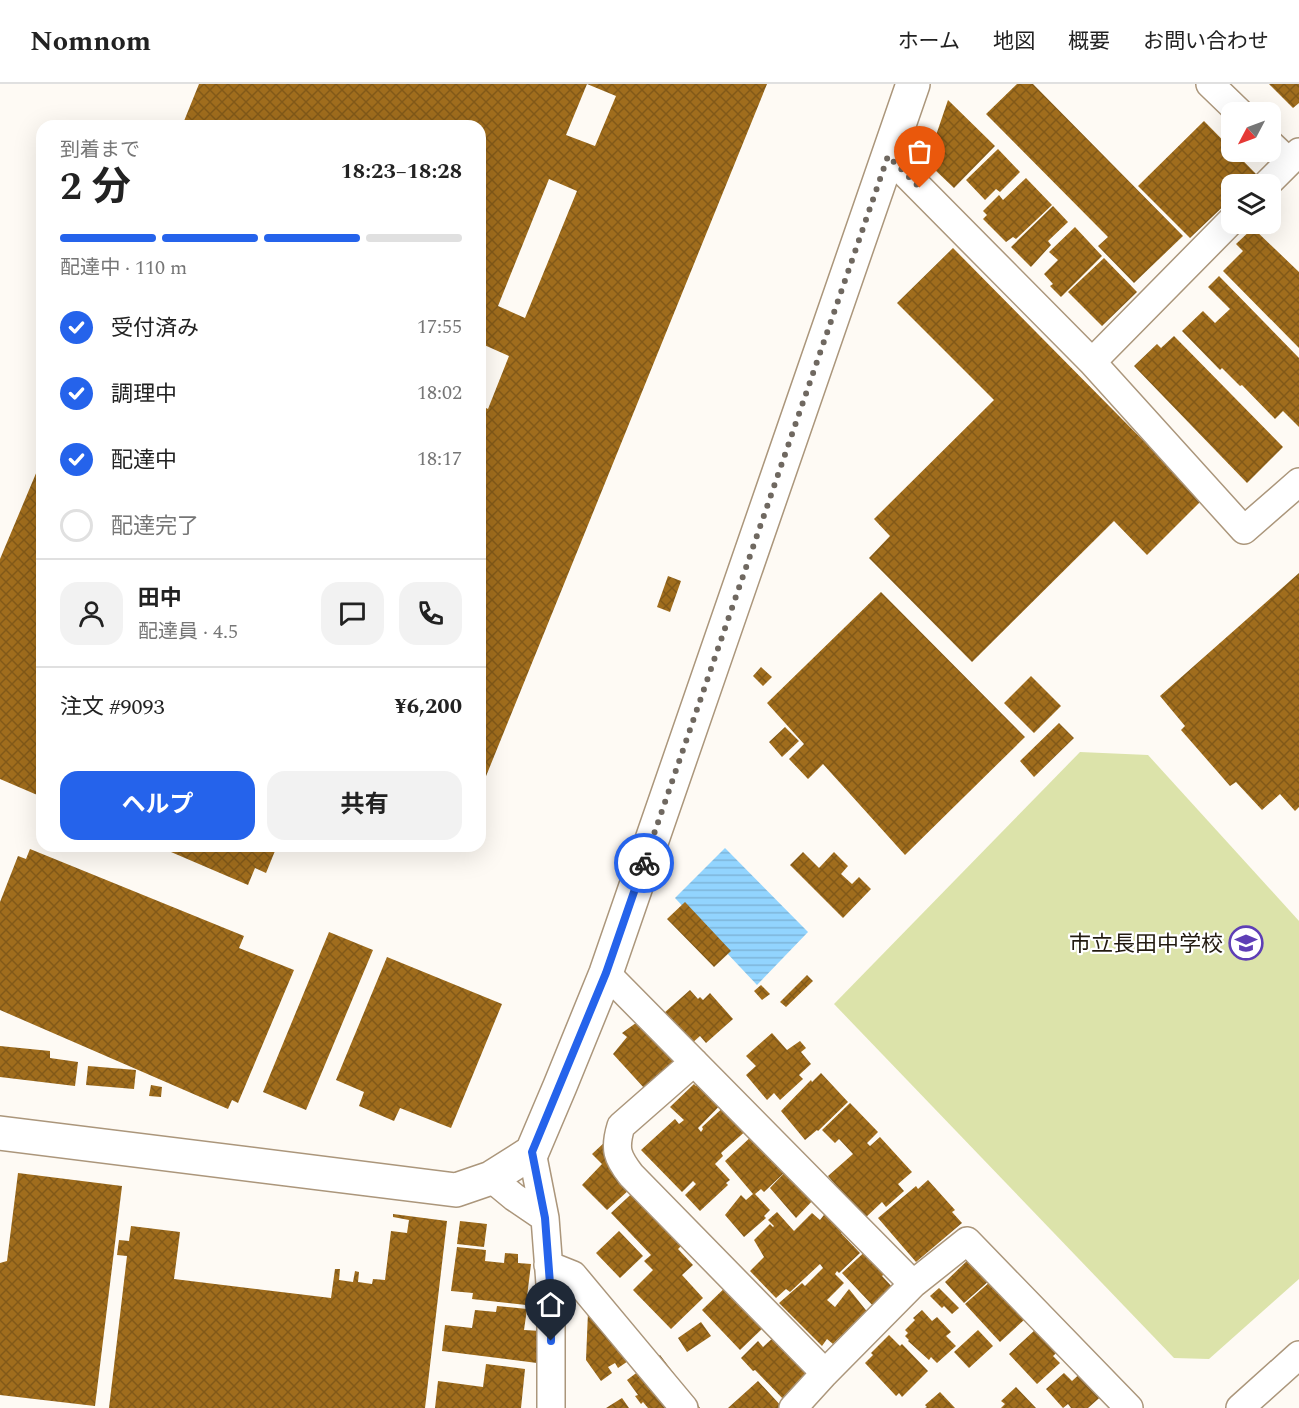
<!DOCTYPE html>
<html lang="ja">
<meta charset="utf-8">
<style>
:root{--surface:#fff;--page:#f2f2f2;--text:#222;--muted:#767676;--line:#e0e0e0;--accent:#2563eb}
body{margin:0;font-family:Spectral,"Noto Sans JP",serif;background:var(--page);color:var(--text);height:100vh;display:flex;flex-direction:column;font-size:22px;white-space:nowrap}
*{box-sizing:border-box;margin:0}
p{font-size:20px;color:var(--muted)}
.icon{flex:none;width:33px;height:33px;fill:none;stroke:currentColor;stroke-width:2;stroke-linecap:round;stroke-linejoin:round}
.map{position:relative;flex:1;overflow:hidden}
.side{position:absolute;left:36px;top:36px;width:450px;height:732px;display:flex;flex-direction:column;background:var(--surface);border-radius:18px;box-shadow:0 6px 24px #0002}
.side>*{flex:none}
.needle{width:39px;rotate:229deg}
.buttons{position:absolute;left:1221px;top:18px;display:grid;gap:12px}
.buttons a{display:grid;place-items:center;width:60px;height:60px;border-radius:12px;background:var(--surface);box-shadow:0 6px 24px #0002;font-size:30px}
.pin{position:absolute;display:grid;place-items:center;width:51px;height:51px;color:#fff;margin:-62px -26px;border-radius:50% 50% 50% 0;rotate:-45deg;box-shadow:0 0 6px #0007}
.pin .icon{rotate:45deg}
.courier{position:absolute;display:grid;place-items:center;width:60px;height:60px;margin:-30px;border:4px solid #2563eb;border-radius:50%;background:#fff;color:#222;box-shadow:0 2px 8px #0007}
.headline em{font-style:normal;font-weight:700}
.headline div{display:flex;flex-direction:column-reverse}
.headline{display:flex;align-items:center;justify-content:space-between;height:102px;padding:0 24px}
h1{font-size:39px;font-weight:700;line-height:45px}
.bar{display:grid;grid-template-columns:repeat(4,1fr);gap:9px 6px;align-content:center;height:72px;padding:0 24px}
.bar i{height:8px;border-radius:4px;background:var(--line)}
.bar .current{background:var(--accent)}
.bar p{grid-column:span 4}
.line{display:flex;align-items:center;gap:15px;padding:0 24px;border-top:2px solid var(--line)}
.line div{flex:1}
.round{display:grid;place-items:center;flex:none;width:63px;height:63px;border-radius:18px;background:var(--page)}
ol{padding:0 24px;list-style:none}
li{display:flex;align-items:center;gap:18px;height:66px}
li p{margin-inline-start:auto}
li .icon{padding:6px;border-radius:50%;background:var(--accent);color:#fff;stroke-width:4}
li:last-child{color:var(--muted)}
li i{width:33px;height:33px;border:3px solid var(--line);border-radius:50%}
.primary-button{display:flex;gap:12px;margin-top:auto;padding:12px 24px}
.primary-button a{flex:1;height:69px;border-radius:18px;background:var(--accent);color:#fff;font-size:24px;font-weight:700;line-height:69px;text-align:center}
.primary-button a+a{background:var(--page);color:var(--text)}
header{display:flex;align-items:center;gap:36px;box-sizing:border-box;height:84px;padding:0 30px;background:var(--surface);border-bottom:2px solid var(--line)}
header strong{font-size:28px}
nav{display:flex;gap:33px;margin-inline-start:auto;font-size:21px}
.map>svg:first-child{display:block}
</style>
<header>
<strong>Nomnom</strong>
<nav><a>ホーム</a><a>地図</a><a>概要</a><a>お問い合わせ</a></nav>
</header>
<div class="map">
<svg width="1299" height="1324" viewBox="0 0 1299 1324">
<defs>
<pattern id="water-rules" width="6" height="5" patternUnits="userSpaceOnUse" patternTransform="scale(1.5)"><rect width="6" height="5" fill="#92d4fe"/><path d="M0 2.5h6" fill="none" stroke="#7eb5d9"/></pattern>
<pattern id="building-cross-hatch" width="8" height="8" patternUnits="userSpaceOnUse" patternTransform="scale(1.5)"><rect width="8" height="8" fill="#a06d1d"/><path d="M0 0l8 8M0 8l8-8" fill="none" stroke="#825918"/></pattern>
</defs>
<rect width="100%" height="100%" fill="#fefaf4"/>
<path fill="#dce3aa" d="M1080 668 1148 671 1299 837V1195L1209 1275 1174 1274 834 920Z"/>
<path fill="url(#water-rules)" d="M725 764 808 848 757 901 675 814Z"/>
<path fill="url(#building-cross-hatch)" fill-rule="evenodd" d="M199 0H587L566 51 595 62 616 12 587 0H767L480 707V321L488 325 509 272 482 260 480 264V42H182ZM549 95 577 107 525 234 498 222Z
M1017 0H1033L1183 152 1134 199 1098 162 1108 153 986 30Z
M1269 0H1299V19L1293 24Z
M948 16 995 62 954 104 933 84 930 69Z
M1204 37 1256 90 1245 100H1232V114L1190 154 1138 102Z
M998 65 1020 88 1000 108 996 105 985 116 966 96Z
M1026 94 1052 121 1016 155 1013 153 1006 158 983 135 987 131 983 127 999 111 1003 116Z
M1053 122 1068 138 1048 157 1051 161 1031 183 1011 163Z
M1075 143 1102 172 1061 213 1050 202 1053 200 1044 190 1058 176 1049 168Z
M1253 144 1299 188V264L1223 187 1243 167 1236 160Z
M953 164 1202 416 1147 471 1114 437 972 578 869 474 890 452 874 435 994 316 897 219Z
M1104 174 1137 208 1102 242 1068 208Z
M1219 192 1299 274V343L1283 327 1275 335 1242 301 1240 302 1222 284 1220 286 1182 247 1203 227 1215 239 1230 225 1208 203Z
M1174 252 1283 363 1247 399 1134 282 1157 260 1161 264Z
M42 375V713L0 695V475Z
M1299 489V723L1295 727 1280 710 1262 726 1236 698 1230 702 1181 646 1185 642 1160 612Z
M668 492 681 497 670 528 657 523Z
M881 508 1025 653 905 771 823 680 808 695 789 675 804 660 767 619Z
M761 583 772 593 763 602 753 592Z
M1031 592 1061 622 1034 649 1004 619Z
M1059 639 1074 654 1034 693 1020 677Z
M785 643 799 657 782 673 769 658Z
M157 762H277L266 789 255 784 248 801Z
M30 765 244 852 239 864 294 886 238 1019 232 1016 228 1025 0 926V818L18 772 26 775Z
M803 768 819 784 834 768 848 782 841 790 852 800 859 793 871 805 843 834 790 781Z
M685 818 731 867 714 883 667 835Z
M329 848 373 866 306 1026 263 1008Z
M387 873 502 920 451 1044 400 1024 394 1037 359 1022 364 1008 336 996Z
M807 891 813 897 786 923 780 918Z
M761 901 770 910 762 916 754 907Z
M690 906 698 915 700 913 703 916 710 909 733 935 706 959 700 952 691 960 664 929Z
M640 936 681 979 645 1005 613 970 627 953 622 949Z
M772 949 787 966 800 957 806 964 801 968 811 980 799 991 803 995 780 1016 774 1009 767 1016 746 991 756 982 746 972Z
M0 962 50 967V974L78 978 75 1002 0 993Z
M88 982 136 986 134 1005 86 1001Z
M821 989 848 1018 818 1047 817 1046 805 1056 781 1027 811 996 812 998Z
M702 995 736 1005 698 1044 701 1048 703 1045 702 1043 727 1020 749 1044 721 1069 723 1072 715 1080 730 1096 726 1099 728 1101 700 1127 685 1111 696 1100 693 1097 682 1108 641 1066 675 1035 679 1040 684 1036 670 1023 694 1000 696 1002Z
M151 1001 162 1003 161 1013 149 1012Z
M850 1019 878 1048 867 1059 870 1062 880 1053 912 1088 898 1100 904 1107 886 1123 882 1118 864 1135 828 1092 853 1070 839 1055 835 1059 822 1046Z
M754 1050 775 1071 771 1076 784 1089 764 1108 761 1105 755 1110 770 1126 764 1132 766 1134 744 1153 725 1131 741 1111 746 1116 753 1110 725 1077Z
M606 1057 641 1095 607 1126 582 1101 602 1080 592 1070Z
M791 1082 815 1114 796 1134 770 1104Z
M18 1089 122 1102 95 1322 0 1311V1179L7 1177Z
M928 1096 955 1126 952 1128 962 1139 916 1178 878 1134 916 1102 918 1105Z
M641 1101 691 1152 678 1165 693 1181 682 1191 703 1214 671 1245 633 1206 653 1186 644 1177 651 1171 611 1129Z
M827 1127 850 1140 841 1149 860 1169 839 1189 837 1187 835 1190 844 1199 827 1216 835 1223 849 1205 869 1230 846 1256 841 1252 833 1260 827 1255 822 1262 779 1219 802 1199 805 1202 823 1184 820 1180 790 1208 786 1205 776 1214 750 1187 764 1173 754 1156 770 1140 773 1143 774 1142 768 1136 777 1128 794 1147 812 1129 820 1136Z
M393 1130 447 1137 425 1324H109L127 1172 117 1171 119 1156 129 1157 131 1142 180 1148 174 1195 331 1214 335 1185H340L339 1196 353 1198 355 1187 359 1188 358 1198 372 1200 373 1195 385 1196 391 1147 407 1149 409 1136 393 1133Z
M460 1137 487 1140 484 1163 457 1160Z
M619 1147 643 1172 620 1194 596 1169Z
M872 1161 893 1182 882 1192 895 1206 876 1225 842 1189Z
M457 1163 486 1166 485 1177 504 1179 505 1169 518 1170V1179L531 1180 526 1221 472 1215 473 1209 451 1207Z
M970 1174 990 1196 964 1219 945 1198Z
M735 1194 766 1241 740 1266 702 1226Z
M991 1197 1025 1235 1000 1258 965 1220Z
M939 1204 959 1224 952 1230 944 1222 942 1224 930 1212Z
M497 1222 527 1225 524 1246 541 1247 537 1279 442 1267 445 1241 472 1244 475 1226 496 1228Z
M922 1226 932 1237 937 1233 951 1248 946 1252 956 1262 937 1279 931 1273 929 1276 908 1257 909 1256 905 1252 908 1249 905 1246 915 1236 913 1234Z
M588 1228 647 1264 618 1284 615 1279 608 1283 612 1289 601 1297 586 1276Z
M1048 1234 1069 1257 1053 1272 1060 1279 1037 1300 1009 1270Z
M701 1238 711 1252 687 1268 678 1254Z
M978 1246 993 1262 969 1284 954 1268Z
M776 1251 820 1292 789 1321 755 1286 753 1287 741 1274 758 1257 763 1263Z
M889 1251 900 1262 902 1260 928 1287 902 1313 899 1309 896 1312 865 1279 873 1271 871 1269Z
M660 1271 700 1324H648L643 1318 641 1320 635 1312 638 1311 627 1296Z
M486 1280 525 1285 521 1324H435L438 1297 483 1303Z
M1085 1285 1106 1308 1088 1324H1071L1068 1320 1063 1324 1046 1305 1064 1289 1072 1297Z
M758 1297 783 1324H728Z
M1016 1303 1036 1324H1001L1005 1320 1001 1317Z
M940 1308 955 1324H925L927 1323 925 1321Z
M622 1314 629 1324H606Z"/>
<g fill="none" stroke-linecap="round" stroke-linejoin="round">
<g stroke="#ab967b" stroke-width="30">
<path id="street" d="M1210 0 1239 28
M1270 60 1289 78
M888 72 1092 278 1244 446 1299 398
M1267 100 1299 68
M1092 278 1232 136
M606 889 913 1200 967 1157 1129 1324
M694 978 621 1042C614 1065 617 1073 631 1091L825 1289
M532 1068 545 1134 551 1213V1324
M491 1094 514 1113 545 1134
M548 1181 573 1191 684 1324
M793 1324 825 1289 913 1200
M1240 1324 1299 1271"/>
</g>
<g stroke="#ab967b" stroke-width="36">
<path id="secondary" d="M0 1049 456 1106 491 1094 532 1068 560 1002 606 889 913 0"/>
</g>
<use href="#street" stroke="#fff" stroke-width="27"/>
<use href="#secondary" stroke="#fff" stroke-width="33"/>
</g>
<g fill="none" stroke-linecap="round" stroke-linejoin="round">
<path stroke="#6f6860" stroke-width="6" stroke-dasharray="0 10.8" d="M644 779 888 72 920 104"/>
<path stroke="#2563eb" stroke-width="8" d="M551 1257V1213L545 1134 532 1068 606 889 644 779"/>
</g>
<defs>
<g id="school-ring" transform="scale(1.725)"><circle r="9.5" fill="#fff" stroke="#5e3eb6" stroke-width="1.5"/><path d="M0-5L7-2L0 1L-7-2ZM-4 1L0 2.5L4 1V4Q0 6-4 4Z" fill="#5e3eb6"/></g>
</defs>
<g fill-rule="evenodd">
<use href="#school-ring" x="1246" y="859"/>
</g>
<g text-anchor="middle" stroke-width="4.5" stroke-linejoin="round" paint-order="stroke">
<g font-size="22" fill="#221a10" stroke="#fff" text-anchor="end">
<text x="1223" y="867">市立長田中学校</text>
</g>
</g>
</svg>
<div class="buttons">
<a><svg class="needle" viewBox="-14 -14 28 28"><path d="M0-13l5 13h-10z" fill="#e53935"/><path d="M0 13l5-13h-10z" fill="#767676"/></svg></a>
<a><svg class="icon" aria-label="layers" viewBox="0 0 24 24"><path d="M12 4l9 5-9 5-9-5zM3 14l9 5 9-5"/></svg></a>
</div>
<div class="pin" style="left:920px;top:104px;background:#ea580c"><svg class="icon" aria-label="bag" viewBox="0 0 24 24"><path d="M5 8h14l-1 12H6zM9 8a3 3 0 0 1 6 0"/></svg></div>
<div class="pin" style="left:551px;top:1257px;background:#1f2937"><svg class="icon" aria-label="home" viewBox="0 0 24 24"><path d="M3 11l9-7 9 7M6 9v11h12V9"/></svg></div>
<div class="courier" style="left:644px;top:779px"><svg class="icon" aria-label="bike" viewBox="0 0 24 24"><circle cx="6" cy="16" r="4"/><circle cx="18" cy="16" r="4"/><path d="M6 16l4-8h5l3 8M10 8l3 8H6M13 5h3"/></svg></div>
<section class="side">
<div class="headline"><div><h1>2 分</h1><p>到着まで</p></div><em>18:23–18:28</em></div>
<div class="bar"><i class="current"></i><i class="current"></i><i class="current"></i><i></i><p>配達中 · 110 m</p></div>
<ol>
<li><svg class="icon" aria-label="check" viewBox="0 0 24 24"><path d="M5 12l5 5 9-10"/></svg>受付済み<p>17:55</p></li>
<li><svg class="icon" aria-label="check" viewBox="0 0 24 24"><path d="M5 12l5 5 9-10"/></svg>調理中<p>18:02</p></li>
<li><svg class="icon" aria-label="check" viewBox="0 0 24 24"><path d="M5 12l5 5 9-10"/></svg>配達中<p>18:17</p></li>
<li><i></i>配達完了</li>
</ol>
<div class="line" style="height:108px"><a class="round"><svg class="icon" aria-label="person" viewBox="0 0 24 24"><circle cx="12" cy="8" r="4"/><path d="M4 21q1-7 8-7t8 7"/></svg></a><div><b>田中</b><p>配達員 · 4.5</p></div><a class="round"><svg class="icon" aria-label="chat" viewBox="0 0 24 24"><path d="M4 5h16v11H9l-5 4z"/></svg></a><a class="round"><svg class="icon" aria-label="phone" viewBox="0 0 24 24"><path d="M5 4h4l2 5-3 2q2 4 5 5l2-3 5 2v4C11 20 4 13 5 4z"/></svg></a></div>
<div class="line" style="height:78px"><div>注文 #9093</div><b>¥6,200</b></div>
<div class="primary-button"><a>ヘルプ</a><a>共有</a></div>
</section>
</div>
